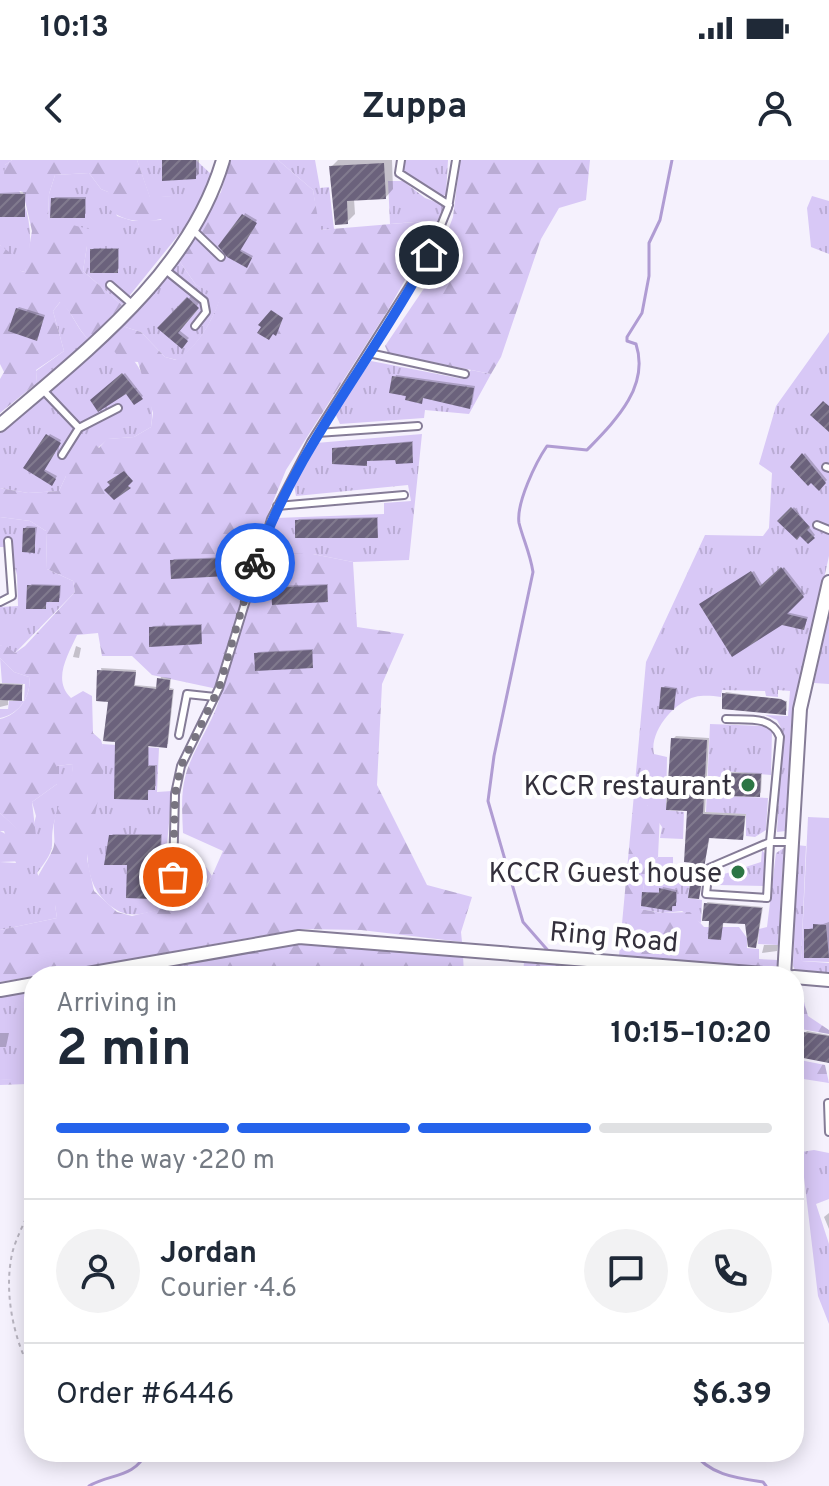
<!DOCTYPE html>
<meta charset="utf-8">
<style>
:root{--surface:#fff;--page:#f2f2f3;--text:#1f2937;--muted:#747a83;--line:#e0e1e3;--accent:#2563eb}
body{margin:0;font-family:Overpass,sans-serif;background:var(--page);color:var(--text);height:100vh;display:flex;flex-direction:column;font-size:30px;white-space:nowrap}
*{box-sizing:border-box;margin:0}
p{font-size:26px;color:var(--muted)}
.icon{flex:none;width:44px;height:44px;fill:none;stroke:currentColor;stroke-width:2;stroke-linecap:round;stroke-linejoin:round}
.map{position:relative;flex:1;overflow:hidden}
.sheet{position:absolute;left:24px;top:806px;width:780px;height:496px;display:flex;flex-direction:column;background:var(--surface);border-radius:32px;box-shadow:0 4px 20px #0003}
.sheet>*{flex:none}
.pin{position:absolute;display:grid;place-items:center;width:68px;height:68px;color:#fff;margin:-34px;border:4px solid #fff;border-radius:50%;box-shadow:0 2px 8px #0007}
.courier{position:absolute;display:grid;place-items:center;width:80px;height:80px;margin:-40px;border:6px solid #2563eb;border-radius:50%;background:#fff;color:#222;box-shadow:0 2px 10px #0007}
.summary em{font-style:normal;font-weight:700}
.summary div{display:flex;flex-direction:column-reverse}
.summary{display:flex;align-items:center;justify-content:space-between;height:136px;padding:0 32px}
h1{font-size:52px;font-weight:700;line-height:60px}
.bar{display:grid;grid-template-columns:repeat(4,1fr);gap:12px 8px;align-content:center;height:96px;padding:0 32px}
.bar i{height:10px;border-radius:6px;background:var(--line)}
.bar .on{background:var(--accent)}
.bar p{grid-column:span 4}
.line{display:flex;align-items:center;gap:20px;padding:0 32px;border-top:2px solid var(--line)}
.line div{flex:1}
.round{display:grid;place-items:center;flex:none;width:84px;height:84px;border-radius:42px;background:var(--page)}
.status{display:flex;justify-content:space-between;align-items:center;height:56px;padding:0 40px;background:var(--surface);direction:ltr}
.status svg{height:22px;fill:currentColor}
header{display:flex;justify-content:space-between;align-items:center;height:104px;padding:0 32px;background:var(--surface);font-size:36px;font-weight:700}
.map>svg:first-child{display:block}
</style>
<div class="status"><b>10:13</b><svg viewBox="0 0 49 12"><path d="M0 12V9h3v3zM5 12V6h3v6zM10 12V3h3v9zM15 12V0h3v12zM26 1h20v11H26zM47 4h2v5h-2z"/></svg></div>
<header><svg class="icon" aria-label="back" viewBox="0 0 24 24"><path d="M15 5l-7 7 7 7"/></svg>Zuppa<svg class="icon" aria-label="person" viewBox="0 0 24 24"><circle cx="12" cy="8" r="4"/><path d="M4 21q1-7 8-7t8 7"/></svg></header>
<div class="map">
<svg width="829" height="1326" viewBox="0 0 829 1326">
<defs>
<pattern id="grass-tufts" width="24" height="20" patternUnits="userSpaceOnUse" patternTransform="scale(2)"><rect width="24" height="20" fill="#d8c8f6"/><path d="M3 7l-1-3M5 7V3M7 7l1-3M15 17l-1-3M17 17v-4M19 17l1-3" fill="none" stroke="#baacd4"/></pattern>
<pattern id="forest-firs" width="22" height="20" patternUnits="userSpaceOnUse" patternTransform="scale(2)"><rect width="22" height="20" fill="#d8c8f6"/><path d="M5 1l3.5 6h-7zM16 11l3.5 6h-7z" fill="#baacd4"/></pattern>
<pattern id="building-hatch" width="6" height="6" patternUnits="userSpaceOnUse" patternTransform="scale(2)"><rect width="6" height="6" fill="#6b627c"/><path d="M-1 1l2-2M0 6l6-6M5 7l2-2" fill="none" stroke="#817a8e"/></pattern>
</defs>
<rect width="100%" height="100%" fill="#f5f1fd"/>
<path fill="url(#grass-tufts)" d="M0 0H12L5 5C27 38 37 73 25 112L21 111 0 85Z
M137 0H196L212 15 193 57 122 145 83 111 87 86 48 59 49 34 55 15 89 13 101 29 108 32 117 56 133 61 161 60 172 36 150 38Z
M278 0H315L320 28 329 27 334 69 319 70 313 30Z
M406 0H448L446 35 439 37 404 14 402 7Z
M388 21H403L425 38 444 45 439 60 390 64Z
M812 36 829 41V94L811 87 807 48Z
M178 99 196 125 221 136C214 159 197 188 177 200L165 197 141 172 122 166Z
M61 141C73 153 76 168 89 180L37 223 36 211 64 191 53 151Z
M829 172V396L791 566 786 671 777 672 782 570 777 560 765 555 788 556 790 531 778 530V537L766 536 765 531 722 530 721 537C712 536 704 535 695 537 674 542 649 572 654 594L667 597 666 650 684 652 683 679 660 678 662 667 647 645H633L646 502 705 375 763 376 769 368 772 313 759 304 776 246Z
M112 175C137 200 157 228 151 267L134 277 108 279 66 316 59 331 28 333 0 328V270Z
M371 201 463 219 471 210 491 214 469 254 425 250 424 258 340 264 335 253Z
M422 274 409 400 353 402 313 394H265L276 358 384 354V343L411 341 408 325 296 336 294 325 316 283Z
M0 357 30 361 46 371 47 409 73 421 75 432 15 493 4 485 0 486V447L18 446 17 415 9 387H0Z
M829 453V524L814 523Z
M0 498 14 512 29 517C32 535 19 555 0 558V549H8L9 541H24L25 524 2 523Z
M710 564 766 566 772 571 771 615 724 611 723 636 768 638 766 670 755 677 746 676V654L706 652Z
M102 584 159 588 157 632 172 631 163 727 206 707 212 716C203 734 177 745 157 750 136 756 124 758 107 743 68 707 98 642 105 597Z
M73 604C73 626 61 639 55 659 47 687 61 683 37 713L55 745 57 758 0 770V702L16 703 4 671H0V653L30 680 36 656 32 642 57 624V606Z
M796 685 806 686 801 801 829 803V813L795 810 793 806Z
M784 688 778 785 758 784 759 769 767 767 776 693Z
M762 690 766 695 764 726 718 725V716L761 702Z
M658 697H673V710L691 711 688 738 702 740 701 763 682 751 663 753 640 749 646 711Z
M28 831 25 919 0 920V836Z
M814 990 829 993V1039L816 1044 829 1084V1164L818 1136 801 992Z"/>
<path fill="url(#forest-firs)" fill-rule="evenodd" d="M12 0H137L150 37 172 36 182 44 177 54C155 63 128 66 109 49L108 32 101 29 89 13 55 15 49 34 48 59 97 71 102 78 87 86 83 111 122 145 89 180C76 168 74 153 60 142L53 151 64 191 36 210 37 223 0 253V219L4 212 0 204V85L17 98 21 111 25 112 32 71 23 32 3 26 5 5Z
M230 0H278L313 30 320 70 439 60 388 150 286 310 252 393 313 394 353 402 357 467 404 474 382 524 377 625 427 725 472 737 461 772 462 782 361 770 300 769 0 822V770L57 758 55 745 42 746C26 721 44 711 53 689 56 681 53 673 54 664 56 643 72 627 73 604L57 606V624L32 642 36 676 30 681 0 653V559C19 555 32 535 29 517L14 512 0 498V486L4 484 15 493 25 486 75 432 73 421 47 409 46 371 30 361 0 357V328L28 333 59 331 66 316 63 301 75 281 88 277 99 288 107 279 134 277 151 267 153 253 138 202 121 201 110 185 112 175 122 166 141 172 165 197 176 200C197 188 214 159 220 137L196 125 178 99 221 32ZM98 473 102 496H132L152 515 222 530C216 557 199 579 189 605 180 627 182 650 183 673L223 691 207 727 168 747 132 756 117 752 94 731 87 699 106 597 101 580 93 573 92 536 83 531 71 538C52 520 68 495 77 475Z
M460 0H590L586 40 559 48 541 79 501 197 491 214 388 193 385 186 429 121 453 57Z
M633 645H647L660 654 658 697 646 711 640 749 662 753 690 752 704 767H739L747 778V788L759 789V799L778 800 777 809 619 796Z
M0 671 15 679 26 693 24 701 0 702Z
M339 783 463 795 464 815 113 816 297 784Z
M524 801 704 814 705 816H523Z
M794 826 801 831 808 856 829 870V874L801 869 795 899 825 905 829 923 797 918 794 926Z
M34 830 28 924 0 925V920L25 918 28 831Z"/>
<path fill="#d8c8f6" d="M808 657 829 658V802L801 801Z"/>
<path fill="#0003" d="M165 0H199V14L195 17Z
M338 0H392L393 29 386 37 354 39 355 54 347 62 331 7Z
M26 32 24 55H0V33Z
M55 37H86V54L53 39Z
M245 53 257 60 240 89 253 96 248 104 228 95Z
M94 88H119V109L92 90Z
M191 136 199 143 179 170 189 178 181 186 173 157Z
M19 147 45 155 38 177 17 149Z
M125 213 143 236 135 242 127 232 92 240Z
M396 215 475 226 472 245 424 236 421 241 391 232Z
M50 274 61 280 44 309 57 316 54 321 25 308Z
M413 281 412 301 368 299 366 304 334 289Z
M805 293 827 320 819 328 792 307Z
M794 347 815 375 808 382 780 361Z
M378 357 377 376 297 361 299 359Z
M27 366 37 367 34 391 25 368Z
M229 397 228 414 172 401 174 399Z
M784 407 805 434 786 452 808 457 804 468 703 442 754 411 763 426Z
M31 424 61 425 60 438 48 440 45 447Z
M328 424 327 440 273 428 275 426Z
M202 464 201 482 151 468 153 466Z
M76 486 81 488 79 498 73 497Z
M313 489 312 506 256 494 258 492Z
M101 508 136 510 135 525 158 527 161 517 171 518 170 528 174 529 168 584H149V605H157L156 626 149 628 147 638 117 580Z
M0 523 23 524 22 537 8 538V545L0 547Z
M665 526 677 528 673 548 663 528Z
M726 532 787 541V551L724 534Z
M676 576 709 578 705 652 746 654 743 678 710 676 698 737 689 649 673 579Z
M729 612 762 613 761 633 727 614Z
M113 674H162L161 694 155 696 152 737 111 676Z
M663 727 677 730V742L671 749 644 733 661 732Z
M707 742 763 747 757 784 747 763 724 761 720 778Z
M829 762V796H806V770Z
M764 785H778L777 791 762 793Z
M807 871 829 875V901L805 873Z
M0 873H9L6 887H0Z
M829 1053V1069L824 1057Z"/>
<g fill="none" stroke-linecap="round" stroke-linejoin="round">
<path stroke="#b09cd3" stroke-width="3" d="M551 794 523 762 488 641 494 596 533 412C530 393 523 379 519 363 516 343 536 302 547 286L587 290C615 261 650 227 636 184L627 181V177L642 153 649 116V83L660 60 672 0
M555 801 563 816
M693 1292C710 1315 736 1318 763 1322L766 1326
M89 1326C108 1314 136 1318 146 1292"/>
</g>
<path fill="url(#building-hatch)" d="M162 0H196V19L162 21Z
M384 3 386 39 347 41 348 64 335 65 329 6Z
M0 34H25V57H0Z
M51 38 85 39V58H50Z
M242 54 257 63 240 91 252 98 247 108 227 97 218 86Z
M90 89H118V113H90Z
M187 137 199 148 178 173 188 181 182 189 157 168Z
M16 148 44 157 37 181 8 171Z
M271 150 283 158 276 176 273 174 269 180 257 173 261 167 258 165Z
M122 213 143 239 134 245 126 234 98 252 90 240Z
M392 216 474 228 470 249 423 238 422 244 405 240 406 236 389 233Z
M823 241 829 246V272L810 255Z
M46 274 61 283 44 311 56 319 52 326 23 308Z
M412 282 413 303 396 304 395 300 367 301V306L332 304V288Z
M802 293 826 323 819 331 811 323 808 326 790 307Z
M124 311 133 321 128 326 131 328 114 340 104 330 110 325 107 322Z
M791 347 810 367 807 370 815 378 808 384 800 376 797 380 777 361Z
M377 358 378 378H295V360Z
M23 368H35V393L22 392Z
M228 398V416L171 419 170 400Z
M781 407 804 437 787 454 807 459 804 470 782 465 732 497 699 444 751 411 760 426Z
M27 425 60 426 59 442H46V449H26Z
M327 425 328 442 272 445 271 428Z
M201 465 202 484 149 487V467Z
M312 490 313 508 255 511 254 493Z
M97 510 136 512 134 526 156 529 157 518 170 520 169 530H173L167 588 148 586V606H155V630H148V640L114 639 115 582 103 581 108 542 96 541Z
M0 524 22 525V541L0 540Z
M661 527 676 529 674 550 659 549Z
M722 533 781 539 786 542V555L722 549Z
M671 578 707 580 703 654 745 656 743 680 709 678 699 739 688 738 693 703 684 702 687 651 666 650Z
M725 613 761 614 760 637 724 636Z
M109 675H161L160 698H154L153 739 126 738 127 705H104Z
M659 728 676 732V746H672V751L641 746 642 732 659 733Z
M704 743 762 748 756 788 748 787 745 764 723 763 721 780 708 779 709 761H702Z
M813 764 826 765 829 798H804V769H813Z
M803 872 829 876V903L798 897Z"/>
<g fill="none" stroke-linecap="round" stroke-linejoin="round">
<g stroke="#857c97" stroke-width="10">
<path id="service" d="M401 0 399 13 449 45
M192 69 221 97
M163 108 204 141 206 152 195 166
M110 125 133 145
M369 193 465 214
M42 229 79 268 118 248
M317 273 418 266
M62 295 79 268
M826 307 829 308
M277 346 404 335
M817 365 829 370
M0 442 12 436 8 381
M726 559C746 560 772 555 780 577L770 682H792
M179 575 187 534 215 537
M770 682 767 738 706 734 709 708Z
M173 717 175 634 181 606 219 528 271 359 311 282 429 95 448 48 456 0
M828 943 829 972"/>
</g>
<g stroke="#857c97" stroke-width="16">
<path id="minor" d="M0 265C86 191 190 113 223 0
M76 816 299 777 788 816
M784 816 800 549 829 422
M794 817 829 820
M0 830 34 824"/>
</g>
<path stroke="#b9b5c1" stroke-width="2" stroke-dasharray="4 4" stroke-linecap="butt" d="M23 1194C11 1164 5 1127 12 1094 16 1077 27 1058 34 1041"/>
<use href="#service" stroke="#fff" stroke-width="6"/>
<use href="#minor" stroke="#fff" stroke-width="12"/>
</g>
<g fill="none" stroke-linecap="round" stroke-linejoin="round">
<path stroke="#787480" stroke-width="8" stroke-dasharray="0 14.4" d="M173 717 175 634 181 606 219 528 255 403"/>
<path stroke="#2563eb" stroke-width="10" d="M255 403C298 285 371 203 429 95"/>
</g>
<g fill="#2c7644" stroke="#fff" stroke-width="3">
<circle cx="748" cy="625" r="8"/>
<circle cx="738" cy="712" r="8"/>
</g>
<g text-anchor="middle" stroke-width="8" stroke-linejoin="round" paint-order="stroke">
<g font-size="28" fill="#34303c" stroke="#fff" text-anchor="end">
<text x="732" y="635">KCCR restaurant</text>
<text x="722" y="722">KCCR Guest house</text>
</g>
<g font-size="28" fill="#34303c" stroke="#fff">
<text transform="translate(614 776) rotate(5)" y="10">Ring Road</text>
</g>
</g>
</svg>
<div class="pin" style="left:173px;top:717px;background:#ea580c"><svg class="icon" aria-label="bag" viewBox="0 0 24 24"><path d="M5 8h14l-1 12H6zM9 8a3 3 0 0 1 6 0"/></svg></div>
<div class="pin" style="left:429px;top:95px;background:#1f2937"><svg class="icon" aria-label="home" viewBox="0 0 24 24"><path d="M3 11l9-7 9 7M6 9v11h12V9"/></svg></div>
<div class="courier" style="left:255px;top:403px"><svg class="icon" aria-label="bike" viewBox="0 0 24 24"><circle cx="6" cy="16" r="4"/><circle cx="18" cy="16" r="4"/><path d="M6 16l4-8h5l3 8M10 8l3 8H6M13 5h3"/></svg></div>
<section class="sheet">
<div class="summary"><div><h1>2 min</h1><p>Arriving in</p></div><em>10:15–10:20</em></div>
<div class="bar"><i class="on"></i><i class="on"></i><i class="on"></i><i></i><p>On the way · 220 m</p></div>
<div class="line" style="height:144px"><a class="round"><svg class="icon" aria-label="person" viewBox="0 0 24 24"><circle cx="12" cy="8" r="4"/><path d="M4 21q1-7 8-7t8 7"/></svg></a><div><b>Jordan</b><p>Courier · 4.6</p></div><a class="round"><svg class="icon" aria-label="chat" viewBox="0 0 24 24"><path d="M4 5h16v11H9l-5 4z"/></svg></a><a class="round"><svg class="icon" aria-label="phone" viewBox="0 0 24 24"><path d="M5 4h4l2 5-3 2q2 4 5 5l2-3 5 2v4C11 20 4 13 5 4z"/></svg></a></div>
<div class="line" style="height:104px"><div>Order #6446</div><b>$6.39</b></div>
</section>
</div>
